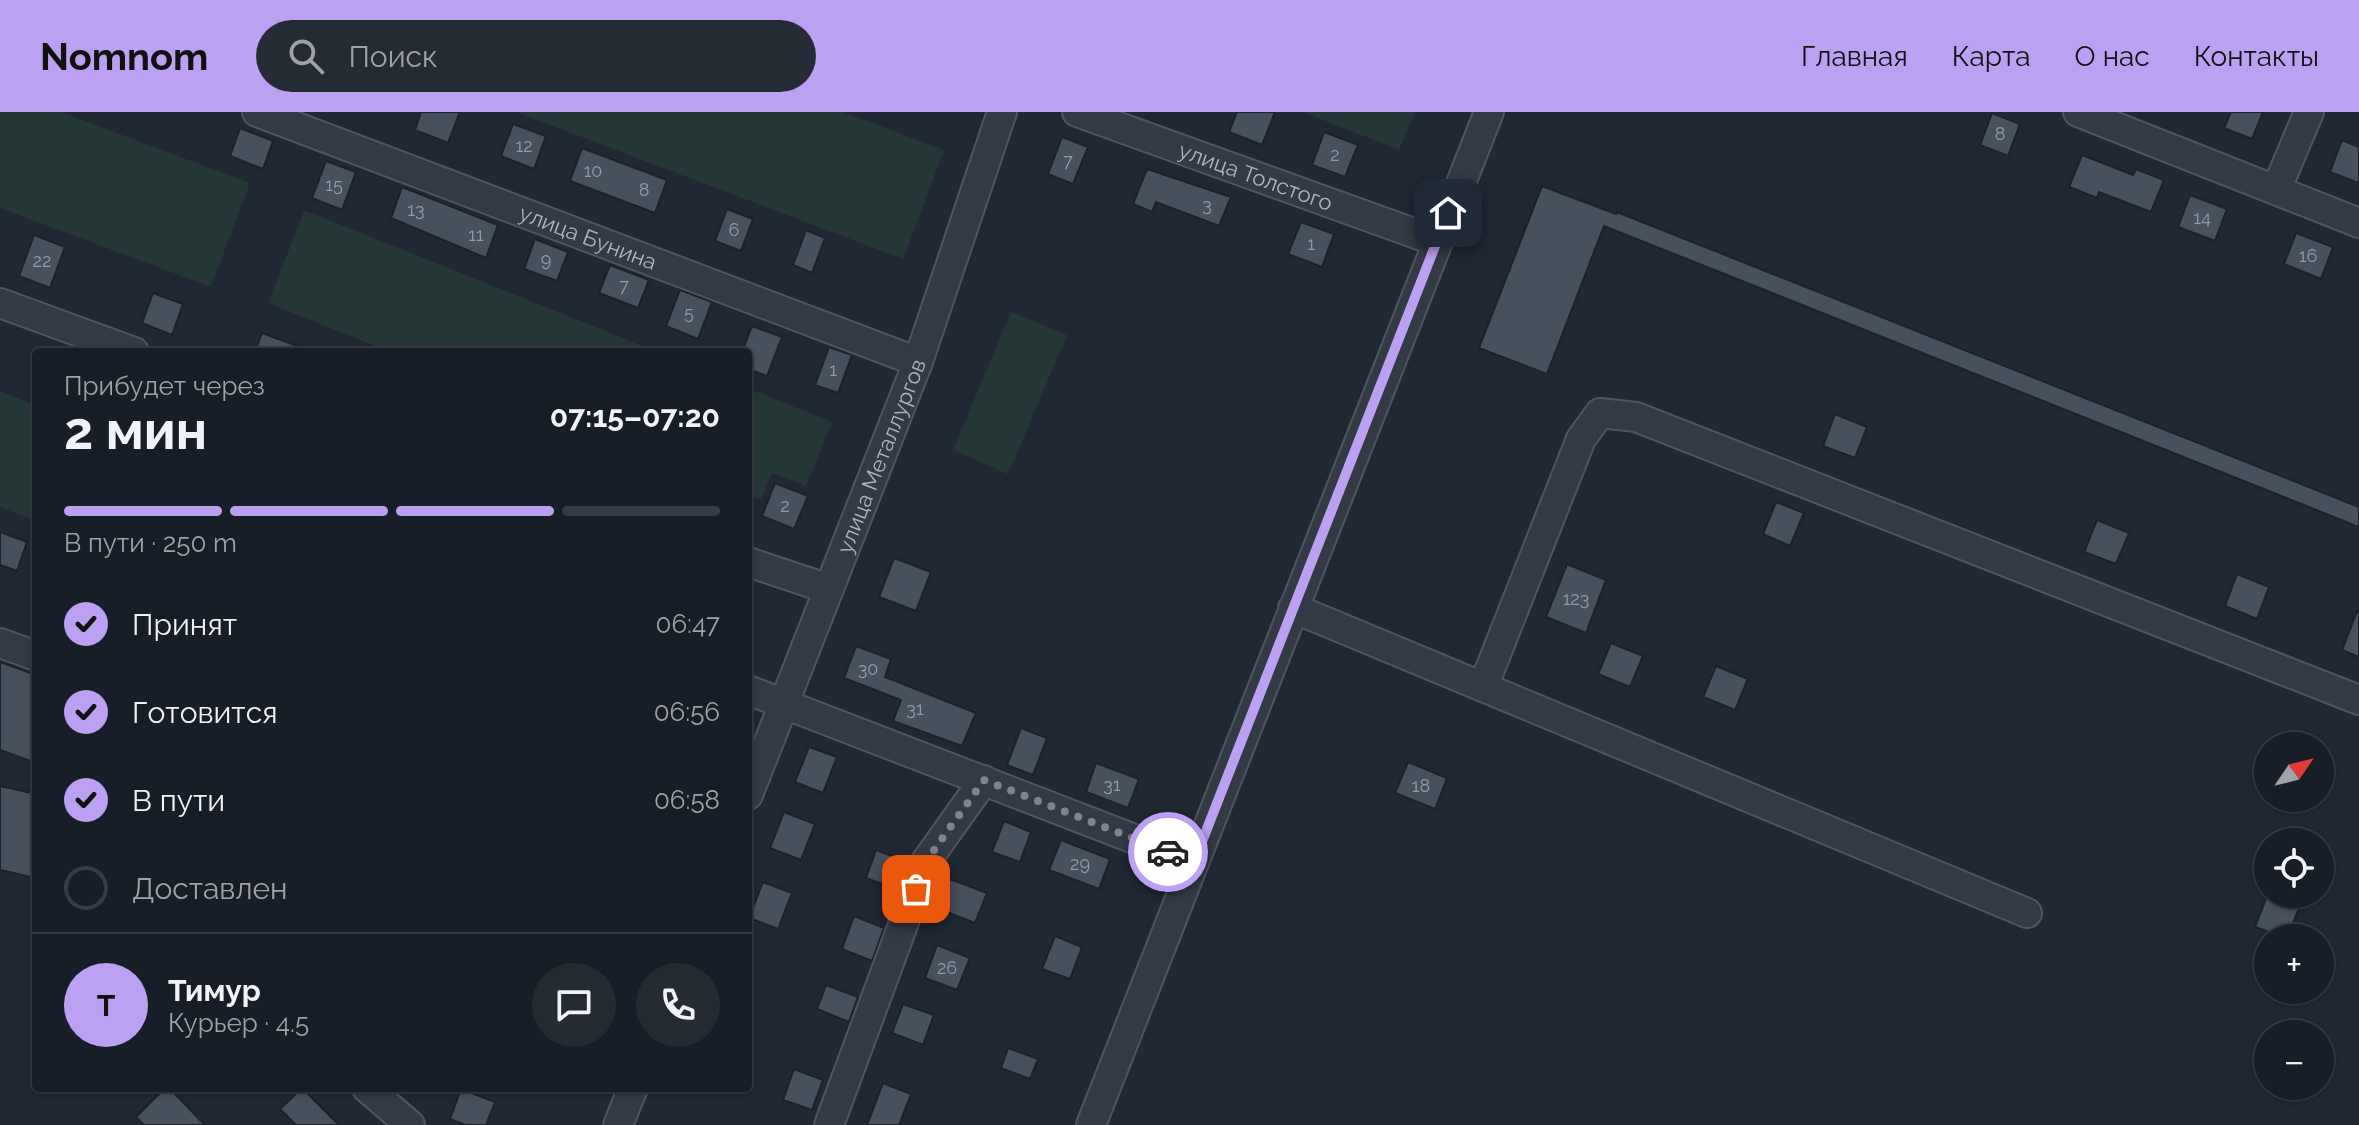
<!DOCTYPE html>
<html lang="ru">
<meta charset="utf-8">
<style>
:root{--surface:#181e27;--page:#252b33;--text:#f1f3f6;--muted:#9fa2a7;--line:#363c44;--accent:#bca0f2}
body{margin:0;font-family:Raleway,sans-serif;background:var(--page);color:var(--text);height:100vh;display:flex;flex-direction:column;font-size:30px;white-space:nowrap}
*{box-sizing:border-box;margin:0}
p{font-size:26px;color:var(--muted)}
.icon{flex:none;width:44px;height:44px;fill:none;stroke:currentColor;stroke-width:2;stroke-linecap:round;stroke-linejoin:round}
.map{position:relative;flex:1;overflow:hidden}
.details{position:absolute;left:32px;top:236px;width:720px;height:744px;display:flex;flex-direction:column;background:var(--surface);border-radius:8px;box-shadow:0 2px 6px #0004,0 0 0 2px var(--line)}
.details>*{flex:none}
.needle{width:52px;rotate:55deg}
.tools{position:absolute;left:2254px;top:620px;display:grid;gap:16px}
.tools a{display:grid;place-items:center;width:80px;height:80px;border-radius:50%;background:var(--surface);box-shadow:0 2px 6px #0004,0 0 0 2px var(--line);font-size:40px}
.pin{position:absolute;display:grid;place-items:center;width:68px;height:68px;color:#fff;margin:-34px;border-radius:16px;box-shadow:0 4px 12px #0006}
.courier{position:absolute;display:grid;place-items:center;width:80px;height:80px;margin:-40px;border:6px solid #bca0f2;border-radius:50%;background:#fff;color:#222;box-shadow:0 2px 10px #0007}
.overview em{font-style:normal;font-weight:700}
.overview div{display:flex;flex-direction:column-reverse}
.overview{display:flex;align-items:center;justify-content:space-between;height:136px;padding:0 32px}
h1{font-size:52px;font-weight:700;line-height:60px}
.bar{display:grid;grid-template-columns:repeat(4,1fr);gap:12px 8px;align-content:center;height:96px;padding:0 32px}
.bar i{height:10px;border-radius:6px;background:var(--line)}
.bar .active{background:var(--accent)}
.bar p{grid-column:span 4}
.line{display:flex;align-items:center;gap:20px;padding:0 32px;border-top:2px solid var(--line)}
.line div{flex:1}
.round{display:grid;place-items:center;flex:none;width:84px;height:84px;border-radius:42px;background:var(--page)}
ol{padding:0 32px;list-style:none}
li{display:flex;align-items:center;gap:24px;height:88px}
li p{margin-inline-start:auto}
li .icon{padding:8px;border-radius:50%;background:var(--accent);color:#111;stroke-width:4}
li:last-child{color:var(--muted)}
li i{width:44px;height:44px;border:4px solid var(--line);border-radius:50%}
header{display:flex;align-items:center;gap:48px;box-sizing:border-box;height:112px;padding:0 40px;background:var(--accent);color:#111}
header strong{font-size:38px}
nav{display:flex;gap:44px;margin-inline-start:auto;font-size:28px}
.search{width:560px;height:72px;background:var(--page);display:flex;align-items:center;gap:20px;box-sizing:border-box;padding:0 28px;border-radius:44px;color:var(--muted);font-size:30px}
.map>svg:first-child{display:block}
</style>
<header>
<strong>Nomnom</strong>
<div class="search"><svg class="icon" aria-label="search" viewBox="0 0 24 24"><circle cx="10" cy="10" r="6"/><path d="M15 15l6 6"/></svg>Поиск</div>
<nav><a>Главная</a><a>Карта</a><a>О нас</a><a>Контакты</a></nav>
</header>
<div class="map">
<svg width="2359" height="1013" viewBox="0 0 2359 1013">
<rect width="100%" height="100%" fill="#202834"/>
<path fill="#253637" d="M0 0H61L250 71 211 175 0 96Z
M516 0H843L944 38 903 147Z
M1303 0H1415L1399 38Z
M304 99 311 101 658 240H390L268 191Z
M1011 200 1067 223 1008 362 953 338Z
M748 276 832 310 806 374 772 361 761 388 748 383Z
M0 279 36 294V409L0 395Z"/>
<path fill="#47505d" stroke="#1b222b" stroke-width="2" d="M421 0H460L448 31 415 18Z
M1237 0H1275L1262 33 1229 20Z
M2231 0H2263L2252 27 2224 16Z
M1992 1 2020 12 2008 44 1980 33Z
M513 12 546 24 534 57 501 44Z
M240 16 273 29 263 57 230 44Z
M1324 20 1358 33 1345 65 1312 53Z
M1062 25 1088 35 1073 72 1048 62Z
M2342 28 2359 35V71L2330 60Z
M582 36 667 68 655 101 570 69Z
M2082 43 2133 63 2136 57 2164 68 2151 100 2099 80 2097 86 2069 75Z
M326 49 356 60 342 98 312 86Z
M1147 57 1231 85 1219 114 1156 90 1152 100 1133 92Z
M1542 74 1616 102 1617 100 2359 395V415L1604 114 1547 262 1479 236Z
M402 75 498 113 486 146 391 106Z
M2190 83 2227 97 2215 129 2178 115Z
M727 97 753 107 741 139 715 129Z
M1301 110 1334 122 1322 155 1288 142Z
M806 118 825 126 812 161 793 153Z
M2296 121 2333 135 2321 167 2284 152Z
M34 123 65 135 50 176 19 164Z
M535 127 568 140 557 169 524 157Z
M610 153 649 168 638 196 599 181Z
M680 178 712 190 698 227 666 214Z
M153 181 183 192 172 223 142 211Z
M752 214 782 225 767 264 748 257V240H742Z
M262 221 308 238 307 240H255Z
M829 235 852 243 838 281 815 273Z
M1835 302 1867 315 1855 346 1823 334Z
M775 371 808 384 794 417 762 404Z
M1776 390 1804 401 1790 434 1763 422Z
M2097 408 2129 421 2116 452 2084 440Z
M0 420 27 430 17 459 0 453Z
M894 446 931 460 916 499 879 485Z
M1567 452 1606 468 1586 521 1546 505Z
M2237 462 2269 475 2257 507 2225 494Z
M2358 497H2359V545L2342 538Z
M1611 531 1643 544 1630 575 1598 562Z
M856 534 891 547 885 565 976 601 962 634 893 609 901 588 844 566Z
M0 550 36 563V651L0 638Z
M1716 554 1748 567 1735 598 1703 585Z
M1021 616 1047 626 1033 663 1007 653Z
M809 635 837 645 823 681 795 670Z
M1408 650 1447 666 1435 697 1395 681Z
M1096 651 1139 667 1128 696 1086 680Z
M0 674 36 682V766L0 758Z
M784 700 815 712 801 748 770 736Z
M1004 709 1031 720 1020 750 992 740Z
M1061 728 1110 747 1099 777 1049 758Z
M876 738 908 750 898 778 866 766Z
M950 767 987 781 975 811 939 797Z
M763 770 792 781 778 817 749 806Z
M2267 784 2299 796 2287 826 2255 815Z
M854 804 884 816 872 849 842 837Z
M1055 824 1082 835 1070 867 1042 857Z
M937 833 970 846 957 878 925 866Z
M826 873 858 885 849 910 817 897Z
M903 892 934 903 923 933 892 921Z
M1008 936 1038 947 1030 967 1001 956Z
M794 957 823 968 812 998 783 988Z
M883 971 911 982 899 1013H867Z
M165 976H169L205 1013H144L136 1005Z
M302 976 339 1013H296L280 997Z
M461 977 495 990 486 1013H465L450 1007Z"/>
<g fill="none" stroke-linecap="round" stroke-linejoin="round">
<g stroke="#4e555f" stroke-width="32">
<g id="minor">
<path id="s1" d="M257 0 918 250"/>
<path id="s2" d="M1077 0 1436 129"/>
<path d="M2078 0 2359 111"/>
<path d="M2276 78 2309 0"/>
<path d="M0 191 134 240"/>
<path d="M748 450 829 477"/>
<path d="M1293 496 2027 801"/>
<path d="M0 531 36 544"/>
<path d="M1483 575 1581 327 1600 301 1636 305 2359 588"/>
<path d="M748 578 1194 750"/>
<path id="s3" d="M748 683 918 250 1002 0"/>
<path d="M367 976 410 1013"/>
<path d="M618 1013 633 976"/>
<path d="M829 1013 927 748 984 668"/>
<path d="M1091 1013 1489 0"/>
</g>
</g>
<use href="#minor" stroke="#333a44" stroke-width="28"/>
</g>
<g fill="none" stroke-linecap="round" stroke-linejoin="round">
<path stroke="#7c8490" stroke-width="8" stroke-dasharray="0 14.4" d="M916 777 927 748 984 668 1168 740"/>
<path stroke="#bca0f2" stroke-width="10" d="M1168 740 1194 750 1448 101"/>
</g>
<g text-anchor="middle" stroke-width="7" stroke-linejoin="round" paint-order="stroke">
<g font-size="18" fill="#949ca8">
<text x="2000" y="28">8</text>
<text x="524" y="40">12</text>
<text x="1335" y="49">2</text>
<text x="1068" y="55">7</text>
<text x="593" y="65">10</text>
<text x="334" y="79">15</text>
<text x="644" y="84">8</text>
<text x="1207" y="99">3</text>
<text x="416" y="104">13</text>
<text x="2202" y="112">14</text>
<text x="734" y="124">6</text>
<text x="476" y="129">11</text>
<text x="1311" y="138">1</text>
<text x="2308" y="150">16</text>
<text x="546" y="154">9</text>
<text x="42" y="155">22</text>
<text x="624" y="180">7</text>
<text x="689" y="207">5</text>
<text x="833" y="264">1</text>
<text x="785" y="400">2</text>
<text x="1576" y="493">123</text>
<text x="868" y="563">30</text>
<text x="915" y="603">31</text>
<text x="1112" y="679">31</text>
<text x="1421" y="680">18</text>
<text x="1080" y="758">29</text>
<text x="947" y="862">26</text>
</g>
<g font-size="22" fill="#adb5c1" stroke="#192029">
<text dy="8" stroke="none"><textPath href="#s2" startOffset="190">улица Толстого</textPath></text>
<text dy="8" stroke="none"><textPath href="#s1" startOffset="354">улица Бунина</textPath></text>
<text dy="8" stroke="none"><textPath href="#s3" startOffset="364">улица Металлургов</textPath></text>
</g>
</g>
</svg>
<div class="tools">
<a><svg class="needle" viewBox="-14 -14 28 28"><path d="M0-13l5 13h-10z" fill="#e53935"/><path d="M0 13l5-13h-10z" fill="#9fa2a7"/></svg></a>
<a><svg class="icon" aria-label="locate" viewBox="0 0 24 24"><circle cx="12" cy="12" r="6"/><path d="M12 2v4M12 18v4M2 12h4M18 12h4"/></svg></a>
<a>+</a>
<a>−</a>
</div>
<div class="pin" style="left:916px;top:777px;background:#ea580c"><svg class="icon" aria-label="bag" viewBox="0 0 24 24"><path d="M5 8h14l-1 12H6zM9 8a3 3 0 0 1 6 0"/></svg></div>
<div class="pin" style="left:1448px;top:101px;background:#1f2937"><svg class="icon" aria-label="home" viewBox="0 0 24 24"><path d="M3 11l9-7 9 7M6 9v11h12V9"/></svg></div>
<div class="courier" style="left:1168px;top:740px"><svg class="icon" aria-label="car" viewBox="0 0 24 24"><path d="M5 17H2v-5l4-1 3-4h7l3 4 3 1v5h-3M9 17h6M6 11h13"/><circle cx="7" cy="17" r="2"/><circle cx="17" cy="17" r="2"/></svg></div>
<section class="details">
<div class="overview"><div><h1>2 мин</h1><p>Прибудет через</p></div><em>07:15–07:20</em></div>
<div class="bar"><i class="active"></i><i class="active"></i><i class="active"></i><i></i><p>В пути · 250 m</p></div>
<ol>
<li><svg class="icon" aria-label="check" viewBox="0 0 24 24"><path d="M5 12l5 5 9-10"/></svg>Принят<p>06:47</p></li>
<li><svg class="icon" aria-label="check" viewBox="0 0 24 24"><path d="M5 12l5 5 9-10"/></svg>Готовится<p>06:56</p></li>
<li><svg class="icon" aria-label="check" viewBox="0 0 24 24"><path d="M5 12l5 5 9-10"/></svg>В пути<p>06:58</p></li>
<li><i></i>Доставлен</li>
</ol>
<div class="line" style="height:144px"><b class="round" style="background:var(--accent);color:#111">Т</b><div><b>Тимур</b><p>Курьер · 4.5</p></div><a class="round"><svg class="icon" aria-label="chat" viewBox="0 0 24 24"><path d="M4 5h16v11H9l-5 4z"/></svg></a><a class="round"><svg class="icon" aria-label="phone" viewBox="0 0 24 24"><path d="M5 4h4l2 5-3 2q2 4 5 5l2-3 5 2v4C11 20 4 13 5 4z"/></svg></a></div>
</section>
</div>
